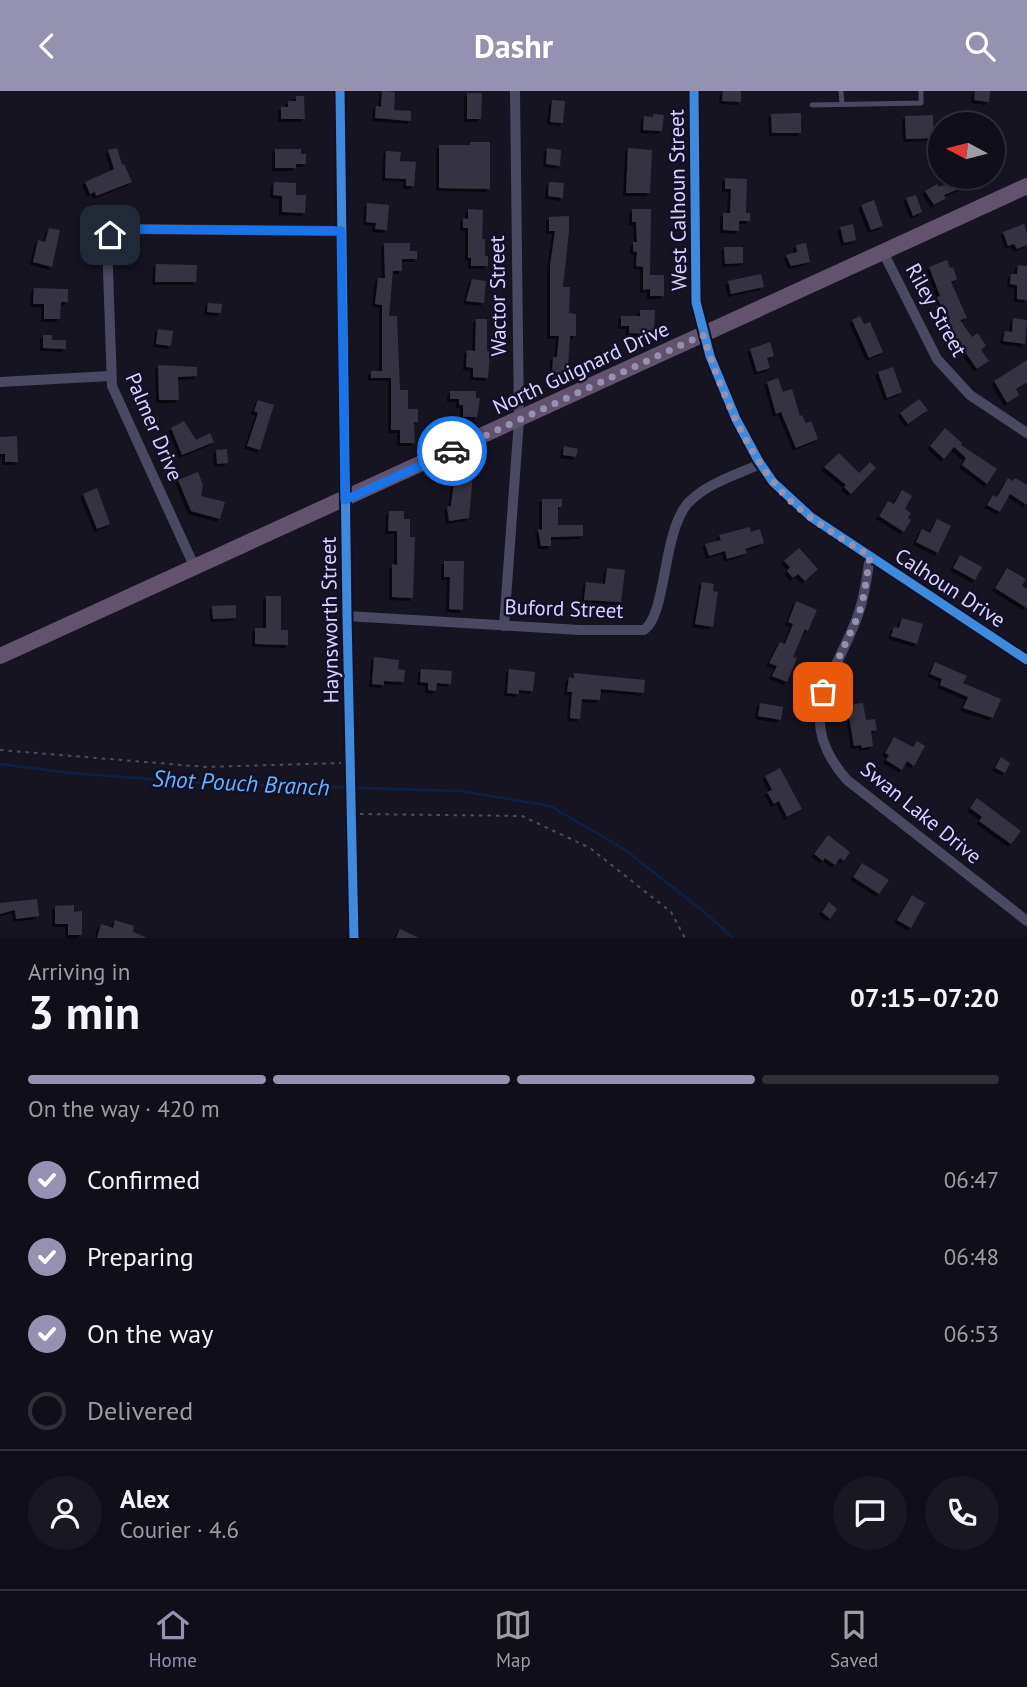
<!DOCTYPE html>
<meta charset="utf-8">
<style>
:root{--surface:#100f19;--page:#191822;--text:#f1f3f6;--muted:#9c9ca2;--line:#302f38;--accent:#9591b1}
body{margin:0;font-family:"PT Sans",sans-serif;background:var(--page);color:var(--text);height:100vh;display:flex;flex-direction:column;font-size:26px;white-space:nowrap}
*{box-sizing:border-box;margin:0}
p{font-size:23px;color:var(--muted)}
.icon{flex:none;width:38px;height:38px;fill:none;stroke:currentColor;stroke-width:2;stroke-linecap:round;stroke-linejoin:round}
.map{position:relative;height:847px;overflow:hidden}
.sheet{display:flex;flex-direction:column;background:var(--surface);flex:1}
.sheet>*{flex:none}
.needle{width:46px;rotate:277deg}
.controls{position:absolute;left:928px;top:21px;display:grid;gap:14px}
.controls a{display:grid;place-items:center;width:77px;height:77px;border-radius:50%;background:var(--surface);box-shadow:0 2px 5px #0004,0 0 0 2px var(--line);font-size:35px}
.pin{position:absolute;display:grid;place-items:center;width:60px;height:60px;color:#fff;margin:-30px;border-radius:14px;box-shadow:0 4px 10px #0006}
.courier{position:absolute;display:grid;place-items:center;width:70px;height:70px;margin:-35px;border:5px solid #1a73e8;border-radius:50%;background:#fff;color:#222;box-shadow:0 2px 9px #0007}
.headline em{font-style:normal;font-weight:600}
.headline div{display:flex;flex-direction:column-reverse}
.headline{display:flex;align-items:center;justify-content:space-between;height:119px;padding:0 28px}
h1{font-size:46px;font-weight:600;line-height:52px}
.bar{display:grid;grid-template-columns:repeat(4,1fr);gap:10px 7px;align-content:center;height:84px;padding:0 28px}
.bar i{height:9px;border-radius:5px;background:var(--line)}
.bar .on{background:var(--accent)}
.bar p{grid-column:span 4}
.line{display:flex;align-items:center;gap:18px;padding:0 28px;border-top:2px solid var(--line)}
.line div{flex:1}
.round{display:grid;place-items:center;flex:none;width:74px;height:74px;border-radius:37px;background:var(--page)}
ol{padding:0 28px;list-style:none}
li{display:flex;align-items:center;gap:21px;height:77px}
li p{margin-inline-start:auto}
li .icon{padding:7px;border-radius:50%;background:var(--accent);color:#fff;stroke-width:4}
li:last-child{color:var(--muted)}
li i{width:38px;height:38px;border:4px solid var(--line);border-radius:50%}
header{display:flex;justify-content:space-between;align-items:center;height:91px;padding:0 28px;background:var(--accent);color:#fff;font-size:32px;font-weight:600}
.menu{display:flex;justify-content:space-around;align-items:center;height:98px;border-top:2px solid var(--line);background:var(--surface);font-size:19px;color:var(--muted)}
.menu a{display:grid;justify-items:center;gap:4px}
.menu .on{color:var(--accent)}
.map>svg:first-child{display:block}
</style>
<header><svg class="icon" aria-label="back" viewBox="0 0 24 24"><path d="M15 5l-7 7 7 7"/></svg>Dashr<svg class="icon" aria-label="search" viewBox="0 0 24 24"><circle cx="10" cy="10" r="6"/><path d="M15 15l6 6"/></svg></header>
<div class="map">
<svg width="1027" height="847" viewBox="0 0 1027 847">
<defs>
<filter id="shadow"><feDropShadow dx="-3" dy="3" stdDeviation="0" flood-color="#0009"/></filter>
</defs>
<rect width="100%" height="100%" fill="#161421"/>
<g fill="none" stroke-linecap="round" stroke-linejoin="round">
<path stroke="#0d2144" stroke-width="2.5" d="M0 673 71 682 201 692 460 700 550 715 624 758 703 820 733 847"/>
</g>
<path fill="#343243" filter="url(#shadow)" d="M382 0 395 1 394 19 411 20V30L375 27 376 15 381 16Z
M723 0H741V11L722 10Z
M975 0H990L989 11 974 9Z
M467 2H482L481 28H467Z
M296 5H304L305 28H281V16H288V10H296Z
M552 9 565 10 563 32 550 31Z
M801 22V42H772L771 23Z
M653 23 664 24 662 40 643 39 644 25 653 26Z
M933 24 934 47 906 48 905 25Z
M470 51H490V98L439 97V54H470Z
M117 57 122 74 124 73 132 91 96 105 95 101 90 103 85 91 114 78 108 59Z
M547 57 561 59 560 75 546 73Z
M628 57 652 59 650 102H626Z
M275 58H301V63H306V73H296V77H275Z
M386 60 401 61 400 70 416 71 414 95H406V88L385 87Z
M966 86H988L944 104 946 107 934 114 925 100 937 93 939 96Z
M725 87 747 88 746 122H750V130H739V140L723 139V122H730L731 98H725Z
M274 91 296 92V104H306L305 122 282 121V105L273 104Z
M549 91 564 92 563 107 548 105Z
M916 104 922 121 913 125 906 107Z
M874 109 883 135 871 139 861 114Z
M367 112 389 114 387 139 375 138 376 132 366 131Z
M468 118 483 119 482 148H485V165H488V175H471V167H468V137H463V127L468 128Z
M632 118H651L650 184H664V205H650V198L643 199V176L636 175 637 161 633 160V151H637L636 131H632Z
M569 125V141L563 196H570L569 222 576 223V245H570L567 289 552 287 553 266H557L559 245H550V175L555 140H549V126Z
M853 133 856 149 844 152 840 136Z
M1024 133 1027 142V154L1017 158 1014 153 1008 155 1003 141Z
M49 137 60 139 52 176 33 171 38 149 45 151Z
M384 152H410V160H417V168H402V180H393L389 225H397L400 299H408V318H418V331H414L415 352H400V339H391V287H371V280H382V214L375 213 378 187H385Z
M806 152 810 171 791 175 786 164 797 161 796 154Z
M724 156H743V172L725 173Z
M947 169 950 177 953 176 957 188 951 191 967 227 960 229 972 246 978 242 986 255 981 259 989 270 977 278 954 245 937 206 940 205 929 176Z
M156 173 197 174 196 191H155Z
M1018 174 1027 175V209L1017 208V194L1010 193 1011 183H1017Z
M761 183 764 196 731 203 728 190Z
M472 188 486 190 484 212 466 210Z
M34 197 68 198V211H61L60 228H44V213H33Z
M208 212 222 213 221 222 207 221Z
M640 219H655L654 243 629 242V235H621V225H640Z
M860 225 864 233 870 231 883 261 869 267 852 229Z
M1013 227 1027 229 1025 253 1003 250 1005 240 1012 241Z
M476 228H487V260L490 261 488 287 473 286V277L466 276 467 259 475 260Z
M158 238 173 240 171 255 156 253Z
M43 244H52V249H66V258L43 257Z
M770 251 774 265 767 267 770 277 757 281 750 258Z
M1027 269V291L1016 298 1019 304 1007 312 994 290Z
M158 274 197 276V285L178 286 179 309H159Z
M893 276 902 301 887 307 878 281Z
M778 287 783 301 792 298 800 325 802 324 806 332 811 330 818 348 796 357 781 321 776 323 767 291Z
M450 300H476V307H480L477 326H463V314H459V308H450Z
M919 308 928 319 908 333 900 322Z
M258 309 274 314 260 359 247 355 258 322 254 320Z
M184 330 196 349 210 342 214 351 182 364 171 337Z
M945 337 962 352 961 354 997 378 987 393 962 374 966 367 954 356 944 368 930 355Z
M17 345 18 371H5V363H0V346Z
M564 355 578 358 576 366 563 364Z
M227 358 228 372 217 373 216 359Z
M839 362 859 382 870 371 876 377 851 403 844 396 846 394 824 376Z
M198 381 203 394 201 405 225 411 220 428 191 420 178 389Z
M464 382 473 383 469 427 449 430 447 416 451 415 454 390 463 391Z
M1008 387 1013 390 1015 387 1027 394V414L1010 403 1000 421 987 414 993 404 997 406Z
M97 397 110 433 97 438 83 403Z
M902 399 912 405 905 418 911 422 908 427 911 429 904 441 879 425 888 410 894 413Z
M542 408H562V416H558V434H583V445L551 446V455H541L538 438 542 439Z
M389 420H404V428H410V446H415L413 507 392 506V473L397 474V440H388Z
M937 428 951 435 938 462 916 451 922 438 930 442Z
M750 436 751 441 760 438 764 452 745 458 747 462 727 468 725 460 709 465 705 453 721 449 719 444Z
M799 457 818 478 805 490 798 483 793 487 787 480 790 476 784 470Z
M960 464 982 476 975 489 953 477Z
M444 470H464L463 519 449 518 450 486H444Z
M607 477 625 479 621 511 584 509 586 491 605 493Z
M1007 477 1026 488 1022 495 1027 498V517L995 497Z
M702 491 714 493 713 500 718 501 713 536 695 533Z
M266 505H281V539H288V554L255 553V537H266Z
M796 510 817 519 808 540 805 538 793 566 797 567 787 591 772 585 777 575 769 572 780 551 785 553 793 533 788 531Z
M236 514V527L213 528 212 515Z
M902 527 923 533 917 553 891 545 894 536 899 537Z
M374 566 399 569 398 578 405 579 404 591 384 590V594L372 593Z
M935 571 967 585 963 592 1001 608 993 627 963 617 968 606 940 594 942 588 930 583Z
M421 578 452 580 451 593 437 592 436 600 428 599V592L420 591Z
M509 578 535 581 533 600 519 599V603L507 602Z
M574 582 645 589 644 602 601 598 600 609 582 608 580 628 570 627 572 601H567L569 586 574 587Z
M760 612 783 616 781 629 758 625Z
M863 612 866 629 875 628 877 639 871 640 873 655 862 657 861 654 854 655 847 614Z
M894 646 913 656 917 650 925 655 914 675 907 670 902 679 886 669 889 664 885 662Z
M1001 666 1010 672 1005 682 995 677Z
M780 677 802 718 787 726 779 710 774 713 767 701 772 699 765 685Z
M977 707 1021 740 1011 753 979 730 982 726 970 717Z
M828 744 850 761 844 770 840 767 835 774 825 767 823 770 814 763Z
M862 772 889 789 879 803 853 786Z
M912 804 925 812 911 837 897 829Z
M37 808 39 825 16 828 15 819 0 823V812Z
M829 811 837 818 830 828 822 821Z
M74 814V821L82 820V844H68V833H55V815Z
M115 829 134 835 133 841 147 847H97L101 833 113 837Z
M400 838 419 847H396Z"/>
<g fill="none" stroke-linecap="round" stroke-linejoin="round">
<path stroke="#44505f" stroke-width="2" stroke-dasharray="3.5 5" stroke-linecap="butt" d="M0 659 206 676 341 672
M360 723 522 725 590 757 671 821 685 847"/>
<path stroke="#4a4962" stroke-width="5" d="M841 0 842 13
M812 14 921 12V0"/>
<path stroke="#4a4962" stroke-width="10" d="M340 0 347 525 354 847
M694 0 696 211 710 265 736 328 758 369 773 391 811 426 1027 569
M883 161 937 268 970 304 1027 342
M0 291 110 285
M870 465C867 485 865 505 858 524 835 588 791 625 847 689L1027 830
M195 477 112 295 107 149 116 139 124 138 341 140
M347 525 580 539H644C667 523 662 442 688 412 707 392 736 384 760 373
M504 535 519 329 515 0"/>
<path stroke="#62526e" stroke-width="16" d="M0 565 1027 95"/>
<g stroke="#130f26" stroke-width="13">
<path id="cycleway" d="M340 0 347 525 354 847
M694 0 696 211 710 265 736 328 758 369 773 391 811 426 1027 569"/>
</g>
<use href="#cycleway" stroke="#408adc" stroke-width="9"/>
</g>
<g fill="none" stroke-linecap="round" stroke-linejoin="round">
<path stroke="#9591b1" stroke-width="7" stroke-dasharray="0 12.6" d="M452 360 703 244C721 301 750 373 794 413 817 433 844 449 870 465L864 504 859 523 823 601"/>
<path stroke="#1a73e8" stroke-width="9" d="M110 144 116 139 124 138 341 140 345 409 452 360"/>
</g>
<g text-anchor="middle" stroke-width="5" stroke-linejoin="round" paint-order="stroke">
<g font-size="21" fill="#d9d4ff" stroke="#130f26">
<text transform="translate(678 109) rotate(-91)" y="7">West Calhoun Street</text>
<text transform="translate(498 205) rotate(-91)" y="7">Wactor Street</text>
<text transform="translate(936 219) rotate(61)" y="7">Riley Street</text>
<text transform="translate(581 277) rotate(-25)" y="7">North Guignard Drive</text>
<text transform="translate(154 336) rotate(67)" y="7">Palmer Drive</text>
<text transform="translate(950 497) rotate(33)" y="7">Calhoun Drive</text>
<text transform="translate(564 518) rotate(2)" y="7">Buford Street</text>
<text transform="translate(330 529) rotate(-91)" y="7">Haynsworth Street</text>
<text transform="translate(921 722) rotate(39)" y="7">Swan Lake Drive</text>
</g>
<g font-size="23" font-style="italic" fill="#62b6ff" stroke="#130f26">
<text transform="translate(241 692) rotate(3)" y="8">Shot Pouch Branch</text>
</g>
</g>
</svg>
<div class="controls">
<a><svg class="needle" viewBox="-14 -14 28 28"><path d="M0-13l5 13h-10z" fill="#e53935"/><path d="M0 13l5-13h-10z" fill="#9c9ca2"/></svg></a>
</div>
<div class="pin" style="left:823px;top:601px;background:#ea580c"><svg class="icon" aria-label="bag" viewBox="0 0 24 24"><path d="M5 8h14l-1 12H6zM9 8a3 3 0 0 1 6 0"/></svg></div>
<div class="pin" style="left:110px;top:144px;background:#1f2937"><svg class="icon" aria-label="home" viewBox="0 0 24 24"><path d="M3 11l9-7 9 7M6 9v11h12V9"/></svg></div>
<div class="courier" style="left:452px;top:360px"><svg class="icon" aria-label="car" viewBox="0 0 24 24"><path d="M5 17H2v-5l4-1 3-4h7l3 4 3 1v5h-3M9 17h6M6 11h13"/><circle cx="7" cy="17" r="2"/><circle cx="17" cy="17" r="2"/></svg></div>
</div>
<section class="sheet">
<div class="headline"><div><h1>3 min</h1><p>Arriving in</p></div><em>07:15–07:20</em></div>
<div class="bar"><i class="on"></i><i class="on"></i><i class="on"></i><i></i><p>On the way · 420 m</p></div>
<ol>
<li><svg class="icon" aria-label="check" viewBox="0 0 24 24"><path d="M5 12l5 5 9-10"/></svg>Confirmed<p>06:47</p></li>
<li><svg class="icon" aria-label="check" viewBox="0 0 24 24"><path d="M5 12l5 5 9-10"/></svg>Preparing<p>06:48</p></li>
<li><svg class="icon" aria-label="check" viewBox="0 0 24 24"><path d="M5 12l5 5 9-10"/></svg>On the way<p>06:53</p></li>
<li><i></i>Delivered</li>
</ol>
<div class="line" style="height:126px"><a class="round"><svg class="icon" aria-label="person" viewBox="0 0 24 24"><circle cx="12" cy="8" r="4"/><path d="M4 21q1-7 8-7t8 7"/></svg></a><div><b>Alex</b><p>Courier · 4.6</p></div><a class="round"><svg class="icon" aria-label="chat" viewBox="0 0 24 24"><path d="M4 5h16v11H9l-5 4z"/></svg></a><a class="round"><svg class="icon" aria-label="phone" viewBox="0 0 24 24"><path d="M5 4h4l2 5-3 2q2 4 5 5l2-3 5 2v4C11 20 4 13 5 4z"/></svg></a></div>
</section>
<nav class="menu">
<a class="on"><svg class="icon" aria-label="home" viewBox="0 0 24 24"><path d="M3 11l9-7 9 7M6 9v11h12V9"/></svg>Home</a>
<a><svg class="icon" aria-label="map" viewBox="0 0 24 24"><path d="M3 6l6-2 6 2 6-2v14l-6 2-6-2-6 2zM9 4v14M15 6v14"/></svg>Map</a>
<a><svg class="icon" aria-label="saved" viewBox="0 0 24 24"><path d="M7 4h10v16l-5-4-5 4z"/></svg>Saved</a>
</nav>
